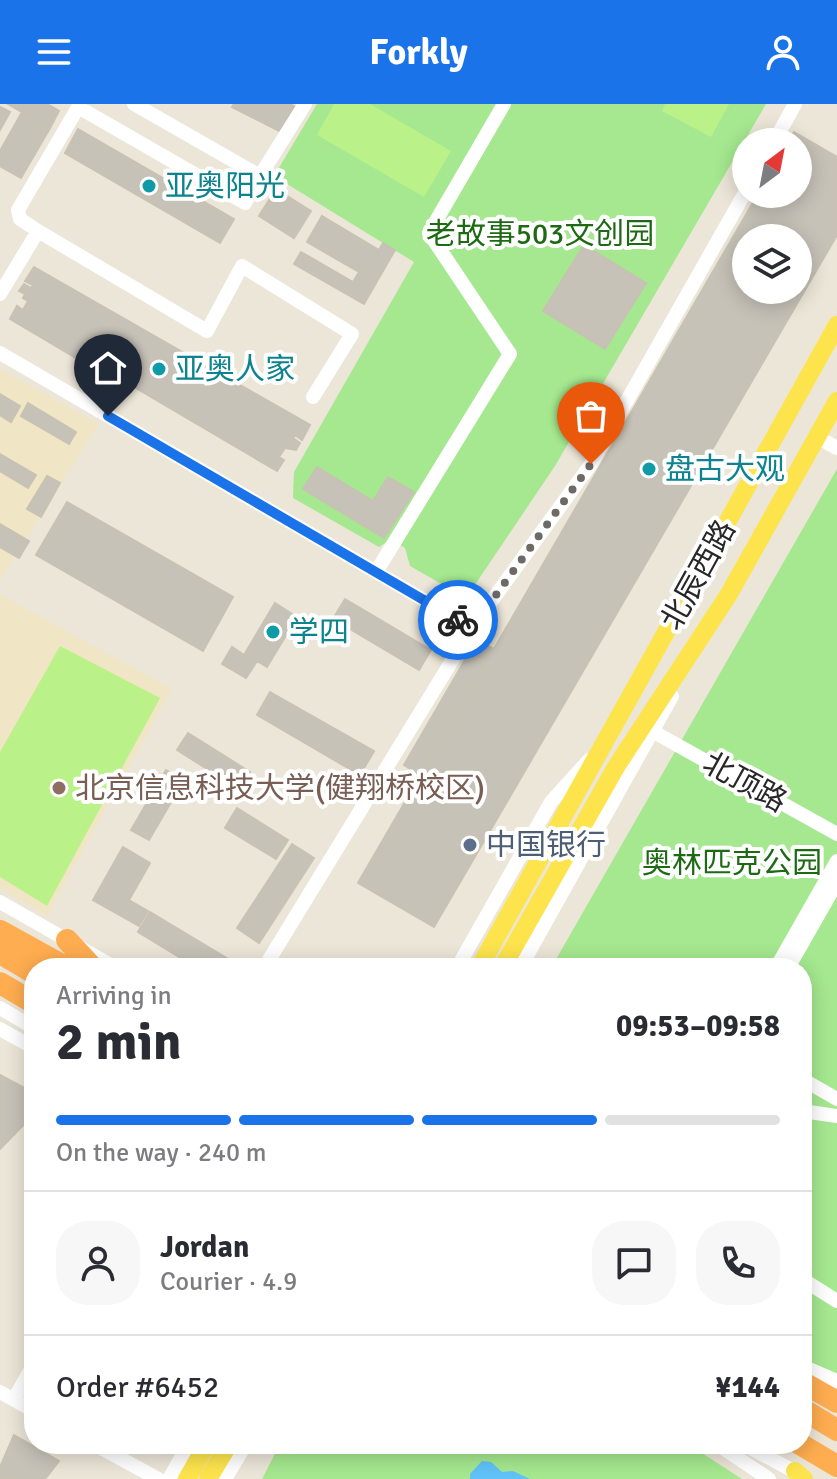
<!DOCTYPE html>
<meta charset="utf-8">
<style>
:root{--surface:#fff;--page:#f7f7f7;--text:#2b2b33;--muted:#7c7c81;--line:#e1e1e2;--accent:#1a73e8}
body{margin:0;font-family:Signika,"Noto Sans SC",sans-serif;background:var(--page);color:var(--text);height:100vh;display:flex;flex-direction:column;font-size:30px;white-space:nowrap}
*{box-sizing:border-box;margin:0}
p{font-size:26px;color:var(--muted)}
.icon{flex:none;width:44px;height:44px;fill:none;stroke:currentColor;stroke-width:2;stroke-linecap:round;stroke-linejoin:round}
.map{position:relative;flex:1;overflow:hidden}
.sheet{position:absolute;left:24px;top:854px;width:788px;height:496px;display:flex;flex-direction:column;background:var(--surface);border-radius:32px;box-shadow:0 4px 20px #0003}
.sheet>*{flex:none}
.needle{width:52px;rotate:32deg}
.controls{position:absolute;left:732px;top:24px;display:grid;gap:16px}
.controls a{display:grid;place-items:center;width:80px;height:80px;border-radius:50%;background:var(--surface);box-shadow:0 4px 20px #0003;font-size:40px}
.pin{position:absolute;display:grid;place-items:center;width:68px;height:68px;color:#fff;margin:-82px -34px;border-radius:50% 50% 50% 0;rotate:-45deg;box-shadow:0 0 8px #0007}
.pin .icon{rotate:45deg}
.courier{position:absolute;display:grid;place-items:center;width:80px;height:80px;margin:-40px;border:6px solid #1a73e8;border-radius:50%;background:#fff;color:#222;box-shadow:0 2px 10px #0007}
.headline em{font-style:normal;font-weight:700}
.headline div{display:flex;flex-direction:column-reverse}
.headline{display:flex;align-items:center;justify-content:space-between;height:136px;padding:0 32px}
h1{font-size:52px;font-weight:700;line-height:60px}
.bar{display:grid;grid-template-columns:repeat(4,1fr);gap:12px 8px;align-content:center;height:96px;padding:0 32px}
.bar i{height:10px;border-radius:6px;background:var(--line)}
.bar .active{background:var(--accent)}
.bar p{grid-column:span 4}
.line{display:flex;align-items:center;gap:20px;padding:0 32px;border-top:2px solid var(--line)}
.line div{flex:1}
.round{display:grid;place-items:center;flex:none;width:84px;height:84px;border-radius:32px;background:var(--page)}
header{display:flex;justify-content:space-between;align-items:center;height:104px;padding:0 32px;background:var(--accent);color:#fff;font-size:36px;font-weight:700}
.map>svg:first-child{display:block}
</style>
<header><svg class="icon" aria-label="menu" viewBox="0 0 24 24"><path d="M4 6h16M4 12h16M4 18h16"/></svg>Forkly<svg class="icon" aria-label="person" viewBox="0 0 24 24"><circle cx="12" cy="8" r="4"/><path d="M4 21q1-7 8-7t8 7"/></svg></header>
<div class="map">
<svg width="837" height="1375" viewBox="0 0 837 1375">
<rect width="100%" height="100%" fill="#ece6d8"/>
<path fill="#f0e6c5" d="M0 265 99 320 0 476Z
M0 490 172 585 47 812 0 784Z"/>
<path fill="#a5e88f" d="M317 0H766L555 362 466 494 410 462 405 444 391 435 379 443 293 394 294 368 414 158 274 72Z
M837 365V1277L802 1256V864H551Z
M280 1340H688L742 1375H262Z"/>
<path fill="#bbf189" d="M334 0H370L451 47 424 93 317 31Z
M665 0H729L711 33 662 7Z
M60 542 160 594 47 802 0 773V648Z"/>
<path fill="#60c2f9" d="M482 1357 491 1358 502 1368 513 1367 530 1375H470V1370Z"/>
<path fill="#c7c2b8" stroke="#c7c2b2" stroke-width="2" fill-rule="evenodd" d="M8 0H47L59 7 50 24Z
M234 0H290L297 4 283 29 232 3Z
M0 3 10 8 0 26Z
M22 8 50 24 21 74 0 62V47Z
M78 25 234 115 220 139 65 49Z
M794 28 837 53V131L434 823 358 779 758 90H798V38H788ZM746 134H798V186H746Z
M276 85 311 107 294 134 259 112Z
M322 112 379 146 383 139 395 146 364 200 294 160 301 148 353 178 359 168 307 138Z
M584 141 646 179 605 245 543 207Z
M34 163 310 321 302 336 295 331 293 334 300 339 296 346 285 344 279 353 284 356 277 367 100 263 98 267 10 215 17 202 23 206 28 197 23 194 25 190 19 187 24 180 31 184 33 181 25 177Z
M0 290 20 302 11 318 0 311Z
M28 299 76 328 69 340 21 312Z
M0 350 36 371 28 384 0 367Z
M317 363 373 397 388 373 414 388 384 434 303 385Z
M47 372 60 379 41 413 27 405Z
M67 398 233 493 203 547 36 451Z
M0 420 29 437 19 454 0 443Z
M345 495 431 546 419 566 333 515Z
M275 499 297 513 267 563 257 557 246 574 222 560 232 543 244 551Z
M477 535 494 545 420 671 404 661Z
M270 588 374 647 360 671 257 611Z
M188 629 250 668 239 685 177 646Z
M166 666 184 676 149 736 131 726Z
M237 704 288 736 276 755 225 724Z
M292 740 314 754 259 839 237 824Z
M123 743 150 759 129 796 148 807 139 822 93 796Z
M150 808 235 859 232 864H197L138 828Z
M0 971 34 989V1010L0 1045Z
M14 1331 59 1357 45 1375 0 1374V1363Z"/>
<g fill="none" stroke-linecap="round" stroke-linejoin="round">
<path stroke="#fff" stroke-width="14" d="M78 3 245 99 260 72 134 0
M774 38 795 0
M260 72 305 0
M38 127 207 227 242 162 352 230 313 293
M0 190 38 127 20 115 18 106 80 0
M0 249 472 524
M817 333 837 344
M376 468 510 250 429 129 504 0
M652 627 837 730
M0 798 116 864
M264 864 472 524 591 360 746 87
M457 864 551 698 589 656
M520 864 672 592
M776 864 837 757
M788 864 837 778
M0 904 34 924
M0 925 34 944
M802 975 837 995
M802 1007 837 1012
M802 1175 837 1197
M802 1262 837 1277
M0 1288 34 1307
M14 1295 34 1260
M94 1340 158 1375
M717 1340 769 1375
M743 1340 801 1371
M169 1375 189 1340
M225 1375 246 1340"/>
<path stroke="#fde44d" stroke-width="18" d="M479 864 837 221
M502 864 616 663 729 490 837 297
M795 1367 804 1375
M187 1375 207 1340
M208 1375 229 1340"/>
<path stroke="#ffad50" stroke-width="22" d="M0 827 67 864
M67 836 93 864
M0 849 34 869
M0 879 34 899
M802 1278 837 1298
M802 1305 837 1326
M800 1340 837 1362"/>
</g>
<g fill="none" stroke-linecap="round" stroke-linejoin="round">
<path stroke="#6d6a66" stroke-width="8" stroke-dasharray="0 14.4" d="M458 516 472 524 591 360"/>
<path stroke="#1a73e8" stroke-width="10" d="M108 312 458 516"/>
</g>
<g fill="#0f9aa8" stroke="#fff" stroke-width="3">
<circle cx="149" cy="82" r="8"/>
<circle cx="159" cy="265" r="8"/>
<circle cx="649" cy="365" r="8"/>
<circle cx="273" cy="528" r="8"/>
</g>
<circle fill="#8d6e63" stroke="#fff" stroke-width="3" cx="59" cy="684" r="8"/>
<circle fill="#5c6f8a" stroke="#fff" stroke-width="3" cx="470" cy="741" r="8"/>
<g text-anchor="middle" stroke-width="8" stroke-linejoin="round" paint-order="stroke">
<g font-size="30" fill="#0d838f" stroke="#fff" text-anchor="start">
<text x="165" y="92">亚奥阳光</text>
<text x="175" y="275">亚奥人家</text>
<text x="665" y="375">盘古大观</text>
<text x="289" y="538">学四</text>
</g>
<g font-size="30" fill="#1d6a13" stroke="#fff">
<text x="540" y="140">老故事503文创园</text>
<text x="732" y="769">奥林匹克公园</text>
</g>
<g font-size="30" fill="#282828" stroke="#fff">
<text transform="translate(698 471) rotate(-61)" y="10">北辰西路</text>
<text transform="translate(745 678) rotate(29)" y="10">北顶路</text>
</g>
<g font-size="30" fill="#785e54" stroke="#fff" text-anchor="start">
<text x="75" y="694">北京信息科技大学(健翔桥校区)</text>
</g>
<g font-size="30" fill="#4e5e75" stroke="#fff" text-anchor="start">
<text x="486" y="751">中国银行</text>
</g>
</g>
</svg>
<div class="controls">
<a><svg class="needle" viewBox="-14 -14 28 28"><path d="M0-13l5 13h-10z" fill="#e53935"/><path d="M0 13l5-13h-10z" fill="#7c7c81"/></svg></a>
<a><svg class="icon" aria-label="layers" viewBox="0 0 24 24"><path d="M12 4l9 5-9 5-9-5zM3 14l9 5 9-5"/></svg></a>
</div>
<div class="pin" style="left:591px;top:360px;background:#ea580c"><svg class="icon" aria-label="bag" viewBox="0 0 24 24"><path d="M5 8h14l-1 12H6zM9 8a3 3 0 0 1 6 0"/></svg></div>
<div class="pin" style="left:108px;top:312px;background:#1f2937"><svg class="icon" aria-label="home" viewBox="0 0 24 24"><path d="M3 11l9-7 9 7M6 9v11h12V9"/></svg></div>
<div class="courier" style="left:458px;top:516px"><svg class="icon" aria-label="bike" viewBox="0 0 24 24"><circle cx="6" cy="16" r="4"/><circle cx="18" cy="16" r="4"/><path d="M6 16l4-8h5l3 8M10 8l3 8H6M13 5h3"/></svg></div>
<section class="sheet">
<div class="headline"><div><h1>2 min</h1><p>Arriving in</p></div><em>09:53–09:58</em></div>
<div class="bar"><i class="active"></i><i class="active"></i><i class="active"></i><i></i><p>On the way · 240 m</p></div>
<div class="line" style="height:144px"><a class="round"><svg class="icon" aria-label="person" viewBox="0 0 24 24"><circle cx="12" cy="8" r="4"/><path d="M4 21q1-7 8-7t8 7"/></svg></a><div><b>Jordan</b><p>Courier · 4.9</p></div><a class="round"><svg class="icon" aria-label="chat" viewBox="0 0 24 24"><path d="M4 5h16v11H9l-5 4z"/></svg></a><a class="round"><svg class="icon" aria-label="phone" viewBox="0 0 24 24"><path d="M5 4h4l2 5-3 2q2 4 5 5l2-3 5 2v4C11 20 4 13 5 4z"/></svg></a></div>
<div class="line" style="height:104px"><div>Order #6452</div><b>¥144</b></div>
</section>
</div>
